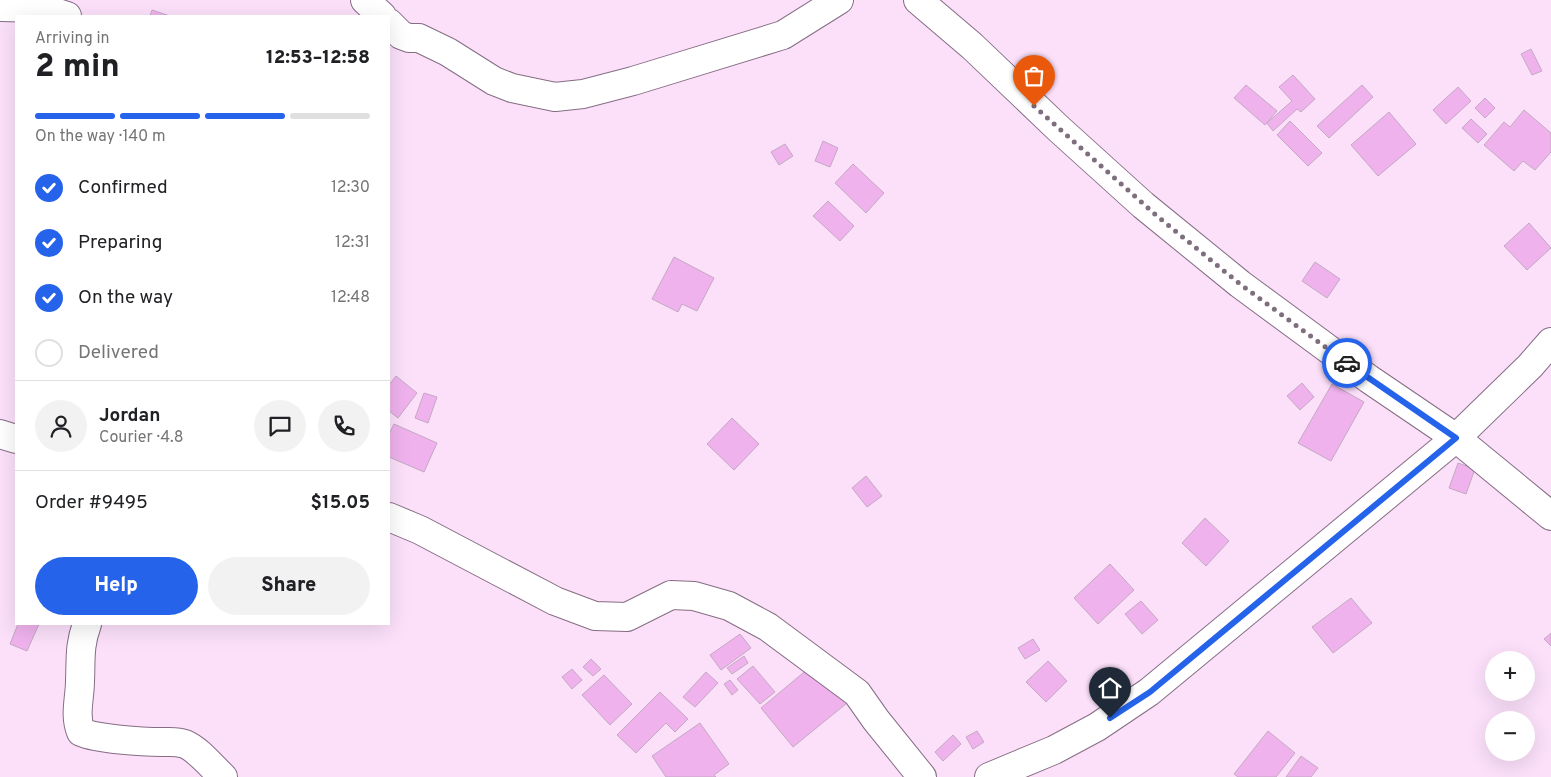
<!DOCTYPE html>
<meta charset="utf-8">
<style>
:root{--surface:#fff;--page:#f2f2f2;--text:#202124;--muted:#757577;--line:#e0e0e0;--accent:#2563eb}
body{margin:0;font-family:Overpass,sans-serif;background:var(--page);color:var(--text);height:100vh;display:flex;flex-direction:column;font-size:19px;white-space:nowrap}
*{box-sizing:border-box;margin:0}
p{font-size:16px;color:var(--muted)}
.icon{flex:none;width:28px;height:28px;fill:none;stroke:currentColor;stroke-width:2;stroke-linecap:round;stroke-linejoin:round}
.map{position:relative;flex:1;overflow:hidden}
.details{position:absolute;left:15px;top:15px;width:375px;height:610px;display:flex;flex-direction:column;background:var(--surface);border-radius:0px;box-shadow:0 5px 20px #0002}
.details>*{flex:none}
.controls{position:absolute;left:1485px;top:651px;display:grid;gap:10px}
.controls a{display:grid;place-items:center;width:50px;height:50px;border-radius:50%;background:var(--surface);box-shadow:0 5px 20px #0002;font-size:25px}
.pin{position:absolute;display:grid;place-items:center;width:42px;height:42px;color:#fff;margin:-51px -21px;border-radius:50% 50% 50% 0;rotate:-45deg;box-shadow:0 0 5px #0007}
.pin .icon{rotate:45deg}
.courier{position:absolute;display:grid;place-items:center;width:50px;height:50px;margin:-25px;border:4px solid #2563eb;border-radius:50%;background:#fff;color:#222;box-shadow:0 1px 6px #0007}
.head em{font-style:normal;font-weight:800}
.head div{display:flex;flex-direction:column-reverse}
.head{display:flex;align-items:center;justify-content:space-between;height:85px;padding:0 20px}
h1{font-size:32px;font-weight:800;line-height:38px}
.bar{display:grid;grid-template-columns:repeat(4,1fr);gap:8px 5px;align-content:center;height:60px;padding:0 20px}
.bar i{height:6px;border-radius:4px;background:var(--line)}
.bar .selected{background:var(--accent)}
.bar p{grid-column:span 4}
.line{display:flex;align-items:center;gap:12px;padding:0 20px;border-top:1px solid var(--line)}
.line div{flex:1}
.round{display:grid;place-items:center;flex:none;width:52px;height:52px;border-radius:26px;background:var(--page)}
ol{padding:0 20px;list-style:none}
li{display:flex;align-items:center;gap:15px;height:55px}
li p{margin-inline-start:auto}
li .icon{padding:5px;border-radius:50%;background:var(--accent);color:#fff;stroke-width:4}
li:last-child{color:var(--muted)}
li i{width:28px;height:28px;border:2px solid var(--line);border-radius:50%}
.primary-button{display:flex;gap:10px;margin-top:auto;padding:10px 20px}
.primary-button a{flex:1;height:58px;border-radius:30px;background:var(--accent);color:#fff;font-size:20px;font-weight:800;line-height:58px;text-align:center}
.primary-button a+a{background:var(--page);color:var(--text)}
.map>svg:first-child{display:block}
</style>
<div class="map">
<svg width="1551" height="777" viewBox="0 0 1551 777">
<rect width="100%" height="100%" fill="#fce0fa"/>
<path fill="#efb2ed" stroke="#c3a9c2" d="M152 10 170 16H150Z
M1531 49 1542 71 1532 75 1521 54Z
M1293 75 1315 99 1301 112 1297 109 1273 131 1267 123 1292 101 1279 87Z
M1246 85 1277 111 1265 125 1234 98Z
M1362 85 1373 97 1329 138 1317 126Z
M1458 87 1471 101 1446 124 1433 110Z
M1485 98 1495 108 1485 118 1475 108Z
M1524 110 1551 133V152L1535 170 1523 161 1514 171 1484 145 1504 122 1510 127Z
M1389 112 1416 144 1378 176 1351 145Z
M1471 119 1487 134 1478 143 1462 128Z
M1290 121 1322 153 1308 166 1277 135Z
M823 141 838 148 830 167 815 161Z
M785 144 793 156 779 165 771 152Z
M853 164 884 193 866 213 835 183Z
M828 201 854 226 840 241 813 216Z
M1529 223 1551 248 1527 270 1504 246Z
M674 257 714 278 697 311 682 304 678 312 652 299Z
M1315 262 1340 279 1327 298 1302 281Z
M396 376 417 393 398 418 389 411V385Z
M1302 383 1314 397 1300 410 1287 396Z
M1332 384 1364 402 1331 461 1298 443Z
M424 393 437 397 428 423 415 418Z
M732 418 759 444 734 470 707 444Z
M394 424 437 443 424 472 389 457V434Z
M1458 463 1475 469 1466 494 1449 488Z
M866 476 882 496 867 507 852 488Z
M1205 518 1229 541 1206 566 1182 543Z
M1110 564 1134 590 1098 624 1074 598Z
M1351 598 1372 623 1333 653 1312 627Z
M1141 601 1158 620 1142 634 1125 614Z
M18 624H39L27 651 10 644Z
M1551 633V646L1544 639Z
M740 634 751 648 721 670 710 655Z
M1033 639 1040 650 1025 659 1018 648Z
M744 656 748 663 732 674 727 668Z
M591 659 601 669 593 676 583 667Z
M1048 661 1067 681 1046 702 1026 682Z
M815 663 847 703 793 747 761 708Z
M753 666 775 692 760 704 737 679Z
M572 669 582 680 572 689 562 677Z
M706 672 718 683 695 707 683 697Z
M604 675 632 704 610 725 582 695Z
M730 680 738 690 732 695 724 684Z
M660 692 688 719 675 732 666 723 636 753 617 735Z
M700 723 729 764 714 775 716 777H666L652 756Z
M977 731 984 742 973 749 966 737Z
M1268 731 1295 753 1276 777H1238L1234 774Z
M953 735 961 744 943 761 935 752Z
M1301 756 1318 768 1311 777H1286Z"/>
<g fill="none" stroke-linecap="round" stroke-linejoin="round">
<g stroke="#856d84" stroke-width="30">
<path id="street" d="M365 0 382 16
M918 0 972 46 1059 129 1143 205 1240 284 1369 379 1456 438 1551 516
M0 7 42 8 67 16
M389 23 401 35 409 38H419L448 52 494 81 512 88 555 97 583 94 633 81 783 35 839 0
M0 434 16 439
M389 517 420 530 555 601 595 616 627 617 671 595 694 596 729 606 768 627 857 693 876 720 922 777
M87 624C79 646 81 659 80 681 80 698 74 715 81 732 97 739 142 742 162 742 170 742 177 741 185 744 199 750 212 767 223 777
M989 777 1054 750 1097 727 1149 692 1456 438 1530 366 1551 342"/>
</g>
<use href="#street" stroke="#fff" stroke-width="28"/>
</g>
<g fill="none" stroke-linecap="round" stroke-linejoin="round">
<path stroke="#7f6e7e" stroke-width="5" stroke-dasharray="0 9" d="M1034 106 1157 216 1240 284 1347 363"/>
<path stroke="#2563eb" stroke-width="6" d="M1110 718 1150 692 1456 438 1347 363"/>
</g>
</svg>
<div class="controls">
<a>+</a>
<a>−</a>
</div>
<div class="pin" style="left:1034px;top:106px;background:#ea580c"><svg class="icon" aria-label="bag" viewBox="0 0 24 24"><path d="M5 8h14l-1 12H6zM9 8a3 3 0 0 1 6 0"/></svg></div>
<div class="pin" style="left:1110px;top:718px;background:#1f2937"><svg class="icon" aria-label="home" viewBox="0 0 24 24"><path d="M3 11l9-7 9 7M6 9v11h12V9"/></svg></div>
<div class="courier" style="left:1347px;top:363px"><svg class="icon" aria-label="car" viewBox="0 0 24 24"><path d="M5 17H2v-5l4-1 3-4h7l3 4 3 1v5h-3M9 17h6M6 11h13"/><circle cx="7" cy="17" r="2"/><circle cx="17" cy="17" r="2"/></svg></div>
<section class="details">
<div class="head"><div><h1>2 min</h1><p>Arriving in</p></div><em>12:53–12:58</em></div>
<div class="bar"><i class="selected"></i><i class="selected"></i><i class="selected"></i><i></i><p>On the way · 140 m</p></div>
<ol>
<li><svg class="icon" aria-label="check" viewBox="0 0 24 24"><path d="M5 12l5 5 9-10"/></svg>Confirmed<p>12:30</p></li>
<li><svg class="icon" aria-label="check" viewBox="0 0 24 24"><path d="M5 12l5 5 9-10"/></svg>Preparing<p>12:31</p></li>
<li><svg class="icon" aria-label="check" viewBox="0 0 24 24"><path d="M5 12l5 5 9-10"/></svg>On the way<p>12:48</p></li>
<li><i></i>Delivered</li>
</ol>
<div class="line" style="height:90px"><a class="round"><svg class="icon" aria-label="person" viewBox="0 0 24 24"><circle cx="12" cy="8" r="4"/><path d="M4 21q1-7 8-7t8 7"/></svg></a><div><b>Jordan</b><p>Courier · 4.8</p></div><a class="round"><svg class="icon" aria-label="chat" viewBox="0 0 24 24"><path d="M4 5h16v11H9l-5 4z"/></svg></a><a class="round"><svg class="icon" aria-label="phone" viewBox="0 0 24 24"><path d="M5 4h4l2 5-3 2q2 4 5 5l2-3 5 2v4C11 20 4 13 5 4z"/></svg></a></div>
<div class="line" style="height:65px"><div>Order #9495</div><b>$15.05</b></div>
<div class="primary-button"><a>Help</a><a>Share</a></div>
</section>
</div>
